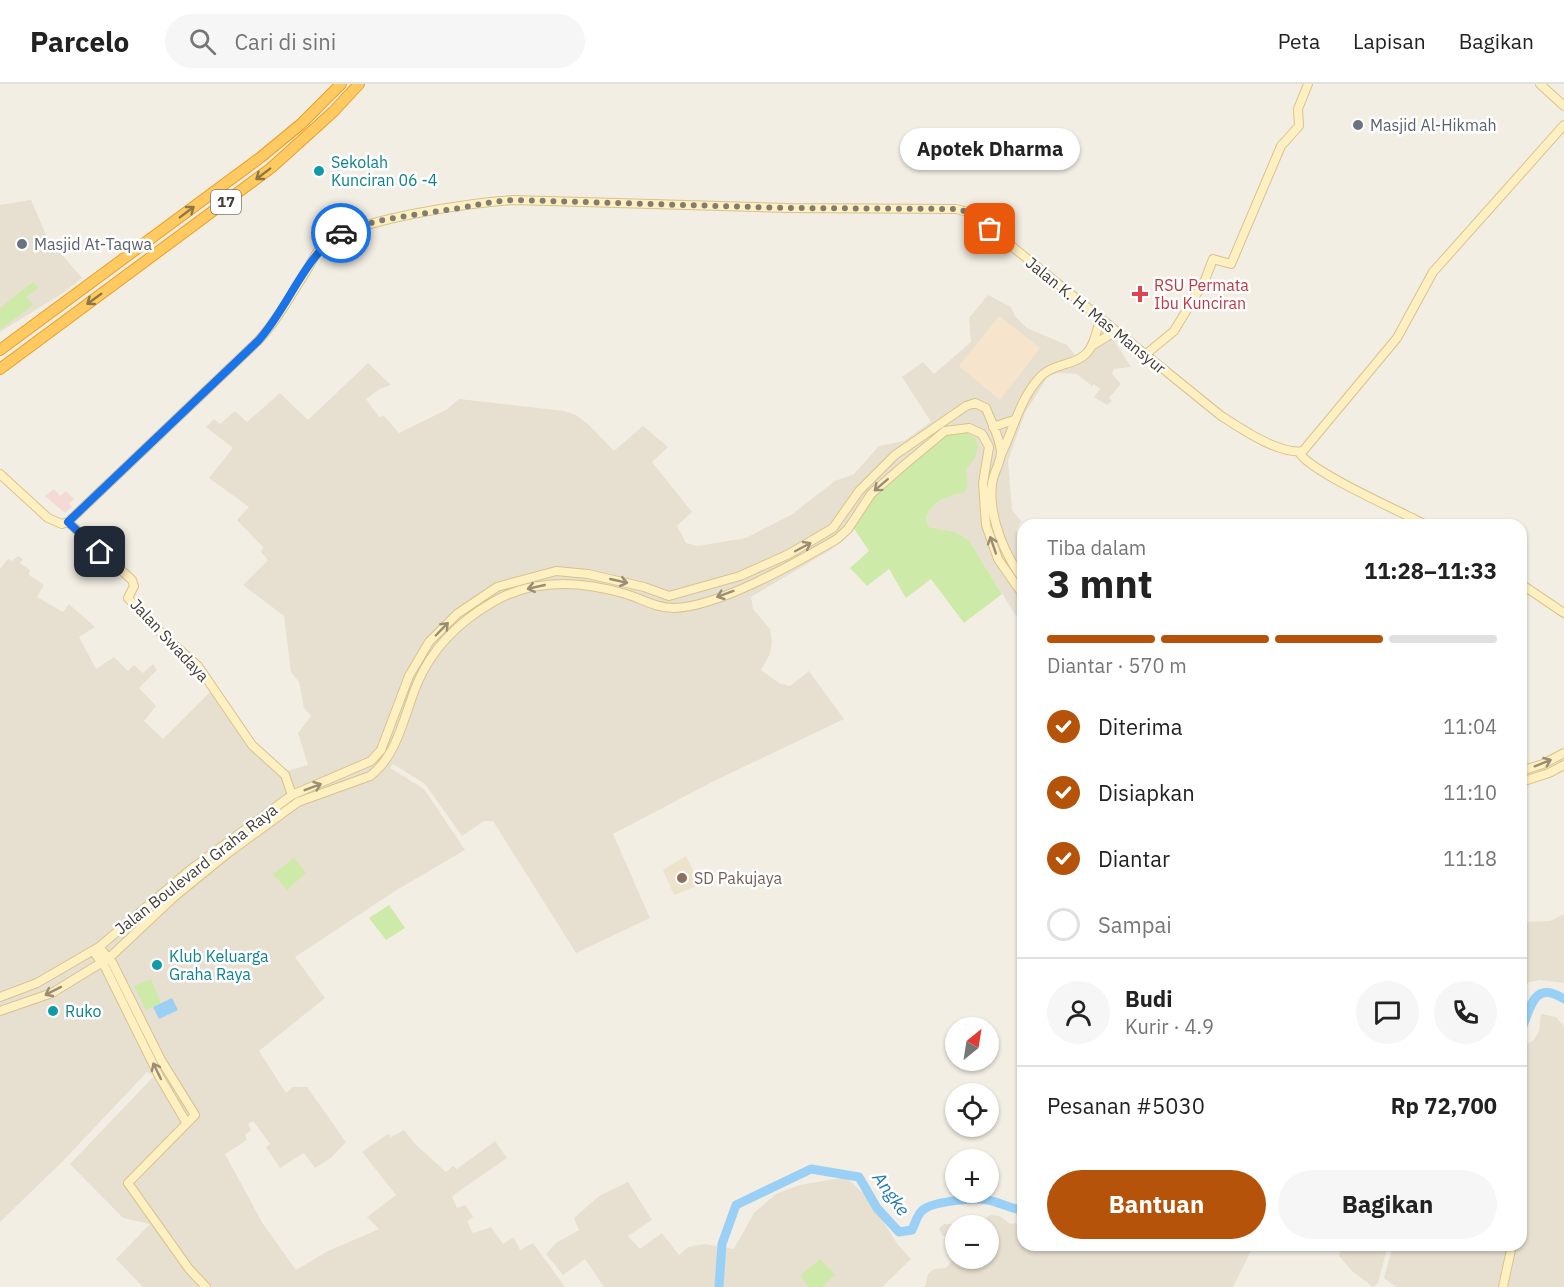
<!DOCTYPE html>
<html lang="id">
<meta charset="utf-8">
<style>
:root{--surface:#fff;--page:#f6f6f6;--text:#222;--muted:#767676;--line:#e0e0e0;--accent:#b45309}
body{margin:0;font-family:"IBM Plex Sans",sans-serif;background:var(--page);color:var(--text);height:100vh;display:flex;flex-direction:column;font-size:22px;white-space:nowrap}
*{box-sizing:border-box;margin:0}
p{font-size:20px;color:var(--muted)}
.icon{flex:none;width:33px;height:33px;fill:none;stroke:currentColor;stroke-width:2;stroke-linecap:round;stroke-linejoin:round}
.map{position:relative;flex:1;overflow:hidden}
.drawer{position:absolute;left:1017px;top:435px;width:510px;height:732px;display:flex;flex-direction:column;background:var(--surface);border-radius:18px;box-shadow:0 2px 4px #0004}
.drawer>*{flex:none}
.needle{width:39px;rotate:30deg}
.controls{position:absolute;left:945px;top:933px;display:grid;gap:12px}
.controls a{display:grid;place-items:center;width:54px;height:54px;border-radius:50%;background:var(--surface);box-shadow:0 2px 4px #0004;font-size:30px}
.pin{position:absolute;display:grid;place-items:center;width:51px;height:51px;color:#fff;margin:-26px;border-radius:12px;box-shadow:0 3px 9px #0006}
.courier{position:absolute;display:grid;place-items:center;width:60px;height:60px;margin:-30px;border:4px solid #1a73e8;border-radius:50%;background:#fff;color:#222;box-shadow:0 2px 8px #0007}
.bubble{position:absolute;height:42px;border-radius:21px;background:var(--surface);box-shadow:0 2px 4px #0004;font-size:20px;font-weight:800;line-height:42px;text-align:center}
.head em{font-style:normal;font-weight:800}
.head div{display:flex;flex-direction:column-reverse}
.head{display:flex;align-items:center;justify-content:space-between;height:102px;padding:0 30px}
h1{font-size:39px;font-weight:800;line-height:45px}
.bar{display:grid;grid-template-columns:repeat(4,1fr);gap:9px 6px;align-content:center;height:72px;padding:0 30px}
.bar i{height:8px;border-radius:4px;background:var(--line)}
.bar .active{background:var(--accent)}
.bar p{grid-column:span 4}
.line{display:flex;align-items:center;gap:15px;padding:0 30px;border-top:2px solid var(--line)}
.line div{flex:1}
.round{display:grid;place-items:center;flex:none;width:63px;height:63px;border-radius:32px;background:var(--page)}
ol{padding:0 30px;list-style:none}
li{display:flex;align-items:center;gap:18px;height:66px}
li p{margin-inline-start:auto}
li .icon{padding:6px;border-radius:50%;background:var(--accent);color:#fff;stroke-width:4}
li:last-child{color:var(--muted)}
li i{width:33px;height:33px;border:3px solid var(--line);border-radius:50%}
.primary-button{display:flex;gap:12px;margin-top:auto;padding:12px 30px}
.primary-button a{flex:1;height:69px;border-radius:36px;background:var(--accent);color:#fff;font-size:24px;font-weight:800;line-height:69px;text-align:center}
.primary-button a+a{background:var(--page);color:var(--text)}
header{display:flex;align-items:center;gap:36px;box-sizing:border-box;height:84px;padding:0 30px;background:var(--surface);border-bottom:2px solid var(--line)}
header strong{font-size:28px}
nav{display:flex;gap:33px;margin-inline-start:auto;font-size:21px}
.search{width:420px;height:54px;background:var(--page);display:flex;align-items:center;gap:15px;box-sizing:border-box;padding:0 21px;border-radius:33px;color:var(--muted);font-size:22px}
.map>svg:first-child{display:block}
</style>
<header>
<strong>Parcelo</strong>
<div class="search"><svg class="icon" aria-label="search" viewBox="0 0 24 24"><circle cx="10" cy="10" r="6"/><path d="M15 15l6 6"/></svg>Cari di sini</div>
<nav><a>Peta</a><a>Lapisan</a><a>Bagikan</a></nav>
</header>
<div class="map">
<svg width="1564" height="1203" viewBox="0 0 1564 1203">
<rect width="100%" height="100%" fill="#f3eee3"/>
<path fill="#e7e0d0" d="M31 116 53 167 58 166 82 194 63 209 0 248V121Z
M988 211 1011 223 1015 232 1027 244 1067 261 1075 271 1082 268 1096 242 1095 235 1121 255 1115 258 1131 283 1114 285 1112 290 1121 300 1109 314 1112 317 1107 321 1094 313 1100 305 1094 300 1092 302 1077 290 1058 289 1048 292 1025 329 1008 377 1012 426 1021 437 1016 446 1023 458V543L969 456 955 448 929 443 926 434 931 424 944 413 963 409 966 386 970 379 853 443 832 465 751 513 753 525 770 545 772 558 770 570 761 586 779 599 790 602 809 587 844 635 712 698 613 750 650 834 576 869 493 737H484L462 752 425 700 393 680 390 684 424 705 465 766 395 807 295 873 325 914 259 967 286 1009 293 1003H307L346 1058 331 1074 315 1084 304 1069 280 1084 266 1063 270 1060 253 1037 248 1040 251 1046 245 1051 247 1056 225 1070 263 1140 296 1186 328 1167 379 1145 367 1133 396 1111 362 1068 388 1050 391 1053 404 1046 415 1060 446 1088 453 1082 457 1085 495 1057 507 1074 452 1112 457 1124 465 1121 473 1133 467 1138 473 1149 491 1143 503 1160 514 1153 520 1166 533 1159 565 1203H143L116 1175 150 1140 123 1134 70 1080 154 992 147 988 64 1076 0 1138V485L8 475 12 477 18 472 23 475 20 479 30 486 29 491 44 501 37 513 63 528 69 520 95 543 79 553 96 585 114 573 128 587 134 581 143 589 153 580 157 586 139 604 156 622 144 637 163 655 211 607 252 667 279 689 308 681 298 649 311 632 304 624 299 598 291 588 284 532 243 501 268 476 261 468 263 463 237 436 249 423 209 394 233 364 206 343 214 335 220 340 235 327 247 338 280 309 308 336 368 279 391 301 380 305 366 315 379 333 384 332 399 349 446 326 459 315 564 327 576 331 590 342 614 367 643 342 668 363 652 378 692 428 677 442 686 459 698 462 746 454 791 431 835 397 854 390 879 362 904 357 931 338 902 293 923 278 934 290 971 258 969 234Z
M1564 830V899L1539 896 1526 899 1521 904V838L1550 837Z
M1541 930 1556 933 1564 942V1203H1396L1384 1194 1393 1161H1521V963L1534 956 1539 947Z
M846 1093 868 1114 898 1161 911 1175 882 1203H604L585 1175 563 1191 546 1170 556 1159 579 1146 574 1134 599 1112 628 1098 652 1136 628 1152 640 1165 662 1149 679 1171 688 1163 704 1160 734 1165 754 1129 776 1110 800 1101Z
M991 1131 1000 1132 1010 1140 1023 1138V1161H1254L1233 1203H925L928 1190 934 1185 946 1184 955 1173 988 1174V1142H956L955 1165 954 1159 942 1151 939 1144 944 1140H974Z
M1342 1161H1388L1378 1199 1373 1203 1352 1187 1339 1172Z"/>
<path fill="#f7e4cc" d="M999 232 1040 264 1000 316 959 282Z"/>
<path fill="#ede3cb" d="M686 772 700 801 674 811 663 786Z"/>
<path fill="#f5d9d5" d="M54 405 60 412 66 407 74 415 69 419 72 423 65 429 45 412Z"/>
<path fill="#cdeaa8" d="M33 198 38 204 26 213 33 221 0 246V224Z
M953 348 967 349 976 355C981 369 973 375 966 386L968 402 963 409C946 412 932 417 926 434L929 443 955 448 969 456 1002 510 964 539 931 495 906 514 889 485 867 502 850 484 869 467 853 443 873 413 945 352Z
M294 774 306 789 287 806 273 790Z
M389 821 405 844 386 856 369 834Z
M151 895 161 919 146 926 134 902Z
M820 1175 835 1191 822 1203H809L800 1192Z"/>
<path fill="#9ad0f5" d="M172 914 178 926 159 935 153 923Z"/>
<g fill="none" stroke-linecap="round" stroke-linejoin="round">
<path stroke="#9ad0f5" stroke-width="9" d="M1521 946C1531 926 1532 895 1564 915
M719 1203 722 1160 736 1121 811 1085 859 1093 877 1124 899 1148 912 1146C915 1140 917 1130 923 1126 931 1118 975 1113 987 1116 1000 1118 1010 1125 1023 1126"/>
<g stroke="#d6c38f" stroke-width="10">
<path id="secondary" d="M1540 0 1564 22
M1093 261 1116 247
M1145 271 1174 247 1205 196 1213 175 1231 180 1281 62 1299 42 1298 25 1308 0
M993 343 1014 336
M1299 368C1308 387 1402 428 1426 441
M1001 371C1014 344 1020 314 1041 292 1056 277 1082 283 1092 261 1096 253 1097 243 1101 235
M0 390 48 434 62 440 68 438 258 257C277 236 290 213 305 189 311 180 315 169 322 162 348 136 474 118 513 116L788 124 956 125 968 128 993 147 1220 331C1240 344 1279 371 1303 367L1397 254 1433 188 1564 41
M68 438 132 496 134 502 128 514 164 552 198 582 252 661 285 691 292 711
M1521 500 1564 529
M1521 687 1543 680 1564 669
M1521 698 1549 689 1564 681
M99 863 112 878 161 976 195 1031 128 1099 189 1185 206 1203
M93 867 105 883 159 992 186 1038
M0 913 37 899 99 863 190 786 292 711 371 677 381 666 409 592 429 558 457 530 497 503 556 487 588 490 644 503 669 512 740 492 789 470 833 444 859 407 895 371 966 322 975 319 986 324C991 338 1000 353 1001 368 1001 379 993 389 992 400 988 431 1004 470 1023 495
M0 927 52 909 109 874 174 813 228 769 298 718 370 692C398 671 404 631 417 600 432 564 460 537 493 518 534 494 582 497 626 510 642 515 656 524 674 524 719 523 797 478 837 455L848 445 871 410 903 382 945 347 969 344 982 350 989 363 983 399 986 441 998 475 1023 511
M1503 1203 1512 1161"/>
</g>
<g stroke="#e8a028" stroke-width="12">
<path id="highway" d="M0 266 261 73 301 40 341 0
M0 285 271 84 333 28 359 0"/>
</g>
<use href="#secondary" stroke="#fff0c1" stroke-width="8"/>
<use href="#highway" stroke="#ffca62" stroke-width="10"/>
</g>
<defs><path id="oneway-shaft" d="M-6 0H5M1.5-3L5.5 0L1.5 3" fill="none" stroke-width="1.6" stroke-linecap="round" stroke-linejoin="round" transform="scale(1.5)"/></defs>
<g stroke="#8f7646">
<use href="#oneway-shaft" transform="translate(263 90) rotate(143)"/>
<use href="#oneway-shaft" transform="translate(187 128) rotate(-37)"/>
<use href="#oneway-shaft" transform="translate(94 215) rotate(144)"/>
</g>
<g stroke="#998e73">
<use href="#oneway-shaft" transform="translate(881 401) rotate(139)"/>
<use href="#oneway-shaft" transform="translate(993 461) rotate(-109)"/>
<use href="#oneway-shaft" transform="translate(803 463) rotate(-28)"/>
<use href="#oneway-shaft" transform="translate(619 497) rotate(13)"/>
<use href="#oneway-shaft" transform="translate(536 503) rotate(167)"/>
<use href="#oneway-shaft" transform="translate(725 510) rotate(160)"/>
<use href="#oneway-shaft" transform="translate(442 545) rotate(-46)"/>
<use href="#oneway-shaft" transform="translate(1543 679) rotate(-22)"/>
<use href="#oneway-shaft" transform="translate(313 703) rotate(-21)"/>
<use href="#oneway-shaft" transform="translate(53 907) rotate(153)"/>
<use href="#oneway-shaft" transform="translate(157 987) rotate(-116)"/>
</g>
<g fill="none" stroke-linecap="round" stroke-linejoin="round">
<path stroke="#827c71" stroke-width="6" stroke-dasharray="0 10.8" d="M341 149C376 134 416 131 453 125 474 122 492 117 513 116L788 124 956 125 968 128 990 145"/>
<path stroke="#1a73e8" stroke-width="8" d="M100 468 68 438 258 257C289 223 304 172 341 149"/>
</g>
<g fill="#6b7280" stroke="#fff" stroke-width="2">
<circle cx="1358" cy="41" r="6"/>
<circle cx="22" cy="160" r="6"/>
</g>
<g fill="#0f9aa8" stroke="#fff" stroke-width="2">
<circle cx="319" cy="87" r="6"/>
<circle cx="157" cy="881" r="6"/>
<circle cx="53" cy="927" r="6"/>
</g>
<path fill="#e0444e" stroke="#fff" stroke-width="2" d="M1137 201h6v6h6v6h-6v6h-6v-6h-6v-6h6z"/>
<circle fill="#8d6e63" stroke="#fff" stroke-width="2" cx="682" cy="794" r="6"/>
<g text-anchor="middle" stroke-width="5" stroke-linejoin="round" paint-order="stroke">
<rect fill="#fff" stroke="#7d7870" stroke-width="1.5" x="211" y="106" width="30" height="24" rx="4.5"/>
<g font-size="15" font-weight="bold" fill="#453e33">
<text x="226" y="123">17</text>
</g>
<g font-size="16" fill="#5b616d" stroke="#fff" text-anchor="start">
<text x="1370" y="47">Masjid Al-Hikmah</text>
<text x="34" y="166">Masjid At-Taqwa</text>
</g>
<g font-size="16" fill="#0d838f" stroke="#fff" text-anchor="start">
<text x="331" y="84">Sekolah<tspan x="331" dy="18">Kunciran 06 -4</tspan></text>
<text x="169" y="878">Klub Keluarga<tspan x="169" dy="18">Graha Raya</tspan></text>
<text x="65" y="933">Ruko</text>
</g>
<g font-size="16" fill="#be3a42" stroke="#fff" text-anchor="start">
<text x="1154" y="207">RSU Permata<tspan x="1154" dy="18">Ibu Kunciran</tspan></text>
</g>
<g font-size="16" fill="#453e33" stroke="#fff">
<text transform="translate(1096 231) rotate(39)" y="6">Jalan K. H. Mas Mansyur</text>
<text transform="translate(170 556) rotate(47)" y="6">Jalan Swadaya</text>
<text transform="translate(196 785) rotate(-38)" y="6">Jalan Boulevard Graha Raya</text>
</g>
<g font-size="16" fill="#785e54" stroke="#fff" text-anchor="start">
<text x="694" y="800">SD Pakujaya</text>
</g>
<g font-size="18" font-style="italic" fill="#257ab7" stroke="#fff">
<text transform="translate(891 1110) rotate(54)" y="6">Angke</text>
</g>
</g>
</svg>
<div class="controls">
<a><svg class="needle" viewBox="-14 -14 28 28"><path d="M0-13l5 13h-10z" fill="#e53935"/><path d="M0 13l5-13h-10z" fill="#767676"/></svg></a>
<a><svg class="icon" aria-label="locate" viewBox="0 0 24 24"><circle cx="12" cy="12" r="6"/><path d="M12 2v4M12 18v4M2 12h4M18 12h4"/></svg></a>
<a>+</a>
<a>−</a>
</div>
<div class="pin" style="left:990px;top:145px;background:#ea580c"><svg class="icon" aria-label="bag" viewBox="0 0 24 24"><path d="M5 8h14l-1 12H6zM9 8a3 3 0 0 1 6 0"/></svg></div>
<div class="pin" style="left:100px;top:468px;background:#1f2937"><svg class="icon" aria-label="home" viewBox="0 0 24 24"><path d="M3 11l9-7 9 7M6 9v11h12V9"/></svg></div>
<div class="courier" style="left:341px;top:149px"><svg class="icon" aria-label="car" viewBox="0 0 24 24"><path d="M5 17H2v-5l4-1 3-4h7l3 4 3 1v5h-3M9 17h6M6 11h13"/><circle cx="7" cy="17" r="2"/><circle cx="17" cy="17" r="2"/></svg></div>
<div class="bubble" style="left:900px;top:44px;width:180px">Apotek Dharma</div>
<section class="drawer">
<div class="head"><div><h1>3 mnt</h1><p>Tiba dalam</p></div><em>11:28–11:33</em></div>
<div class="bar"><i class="active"></i><i class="active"></i><i class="active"></i><i></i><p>Diantar · 570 m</p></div>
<ol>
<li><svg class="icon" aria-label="check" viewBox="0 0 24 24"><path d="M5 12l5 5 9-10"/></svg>Diterima<p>11:04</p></li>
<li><svg class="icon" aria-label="check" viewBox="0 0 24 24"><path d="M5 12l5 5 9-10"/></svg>Disiapkan<p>11:10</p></li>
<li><svg class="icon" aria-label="check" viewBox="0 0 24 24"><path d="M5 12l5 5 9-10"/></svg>Diantar<p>11:18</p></li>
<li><i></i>Sampai</li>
</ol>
<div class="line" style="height:108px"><a class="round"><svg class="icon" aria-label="person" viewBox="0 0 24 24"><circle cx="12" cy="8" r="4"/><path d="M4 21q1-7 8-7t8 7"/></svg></a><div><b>Budi</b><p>Kurir · 4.9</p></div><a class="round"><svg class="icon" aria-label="chat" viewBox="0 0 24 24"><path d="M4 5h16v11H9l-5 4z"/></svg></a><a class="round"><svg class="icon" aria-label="phone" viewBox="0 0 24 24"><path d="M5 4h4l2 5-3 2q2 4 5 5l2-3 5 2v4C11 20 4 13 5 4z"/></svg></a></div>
<div class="line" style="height:78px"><div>Pesanan #5030</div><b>Rp 72,700</b></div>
<div class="primary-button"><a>Bantuan</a><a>Bagikan</a></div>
</section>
</div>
